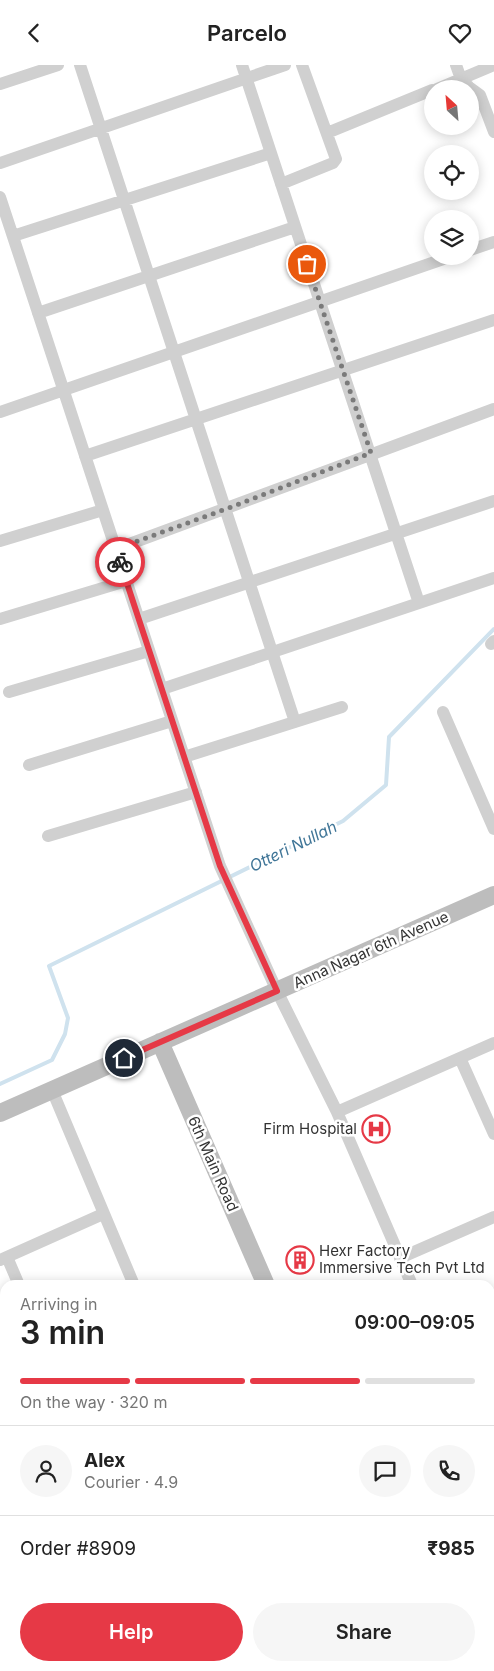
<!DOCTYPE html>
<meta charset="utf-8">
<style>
:root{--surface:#fff;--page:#f6f6f6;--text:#222;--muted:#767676;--line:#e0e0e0;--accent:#e63946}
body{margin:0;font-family:Inter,sans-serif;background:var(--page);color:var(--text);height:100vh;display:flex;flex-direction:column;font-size:19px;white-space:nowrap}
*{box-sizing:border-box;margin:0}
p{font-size:16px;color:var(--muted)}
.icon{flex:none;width:28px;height:28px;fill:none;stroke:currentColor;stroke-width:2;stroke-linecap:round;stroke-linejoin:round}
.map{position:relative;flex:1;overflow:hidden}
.details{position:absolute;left:0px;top:1215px;width:495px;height:391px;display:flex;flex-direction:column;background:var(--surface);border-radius:15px 15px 0 0;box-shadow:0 2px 12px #0003}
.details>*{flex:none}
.needle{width:32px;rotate:334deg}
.fabs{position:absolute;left:424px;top:15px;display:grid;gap:10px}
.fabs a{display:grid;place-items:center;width:55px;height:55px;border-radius:50%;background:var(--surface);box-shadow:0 2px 12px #0003;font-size:25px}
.pin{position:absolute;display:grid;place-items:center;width:42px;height:42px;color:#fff;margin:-21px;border:2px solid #fff;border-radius:50%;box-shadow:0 1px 5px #0007}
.courier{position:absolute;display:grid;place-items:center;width:50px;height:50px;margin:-25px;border:4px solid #e63946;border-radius:50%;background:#fff;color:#222;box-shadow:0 1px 6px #0007}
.overview em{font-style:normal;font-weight:600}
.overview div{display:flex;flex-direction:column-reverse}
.overview{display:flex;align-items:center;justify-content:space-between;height:85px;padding:0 20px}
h1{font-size:32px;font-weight:600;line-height:38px}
.bar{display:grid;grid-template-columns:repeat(4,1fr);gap:8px 5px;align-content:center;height:60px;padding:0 20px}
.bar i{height:6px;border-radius:4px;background:var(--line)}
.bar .selected{background:var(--accent)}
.bar p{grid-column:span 4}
.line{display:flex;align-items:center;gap:12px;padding:0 20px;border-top:1px solid var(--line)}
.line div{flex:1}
.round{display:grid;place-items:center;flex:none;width:52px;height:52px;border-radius:26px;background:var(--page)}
.button{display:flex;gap:10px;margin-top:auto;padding:10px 20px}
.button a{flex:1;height:58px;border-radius:30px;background:var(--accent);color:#fff;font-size:20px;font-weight:600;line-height:58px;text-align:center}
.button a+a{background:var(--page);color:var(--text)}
header{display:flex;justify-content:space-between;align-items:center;height:65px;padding:0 20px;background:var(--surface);font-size:22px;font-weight:600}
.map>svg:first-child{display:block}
</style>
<header><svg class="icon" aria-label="back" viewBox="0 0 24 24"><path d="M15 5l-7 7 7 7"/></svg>Parcelo<svg class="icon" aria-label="heart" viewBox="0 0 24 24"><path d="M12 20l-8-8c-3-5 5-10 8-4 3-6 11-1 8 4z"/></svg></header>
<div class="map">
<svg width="494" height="1606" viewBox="0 0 494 1606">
<rect width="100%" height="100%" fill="#fff"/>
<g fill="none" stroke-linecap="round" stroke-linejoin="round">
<path stroke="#cfe2ee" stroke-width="4" d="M0 1019 52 995 65 969 68 953 49 901 343 756 386 720 389 672 494 564"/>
<path stroke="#d0d0d0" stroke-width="12" d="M80 0 295 657
M242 0 419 538
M456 0 461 14 469 22 480 30 494 67
M0 19 58 0
M437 24 494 0
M327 68 432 25
M0 98 285 0
M281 119 333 98 336 94 302 0
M0 132 220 801 277 926 337 1047 412 1220
M13 171 271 88
M470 185 494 177
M38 248 295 162
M0 347 452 191
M85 391 494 255
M0 476 103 445
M116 484 494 344
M0 554 126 516
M139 554 494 436
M491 579 494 576
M162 624 494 513
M9 627 149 586
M443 647 494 764
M184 692 342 642
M29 700 172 656
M48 771 196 727
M460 993 494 1069
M52 1025 134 1220
M337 1047 494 978
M7 1192 19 1220
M400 1193 494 1152
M0 1195 103 1149
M490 1294 494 1292
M0 1373 5 1370
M490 1452 494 1450
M0 1512 5 1510
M246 1601 248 1606
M143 1606 154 1601"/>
<path stroke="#bdbdbd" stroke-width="18" d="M160 977 266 1220
M0 1048 494 830
M431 1601 433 1606"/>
</g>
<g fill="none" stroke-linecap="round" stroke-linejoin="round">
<path stroke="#7a7a7a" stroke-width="5" stroke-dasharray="0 9" d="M120 497 116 484 226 444 371 388 307 199"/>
<path stroke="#e63946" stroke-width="6" d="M120 497 220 801 277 926 124 993"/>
</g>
<defs>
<g id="hospital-ring" transform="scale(1.4375)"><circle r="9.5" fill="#fff" stroke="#e63946" stroke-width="1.5"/><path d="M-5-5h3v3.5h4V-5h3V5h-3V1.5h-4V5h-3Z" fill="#e63946"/></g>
<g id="building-ring" transform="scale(1.4375)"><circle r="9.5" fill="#fff" stroke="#e63946" stroke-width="1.5"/><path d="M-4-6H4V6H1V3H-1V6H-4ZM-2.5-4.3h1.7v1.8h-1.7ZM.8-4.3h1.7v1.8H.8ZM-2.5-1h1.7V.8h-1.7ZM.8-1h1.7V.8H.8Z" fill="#e63946"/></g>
</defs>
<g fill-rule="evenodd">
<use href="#hospital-ring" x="376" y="1064"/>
<use href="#building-ring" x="300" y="1195"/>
</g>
<g text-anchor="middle" stroke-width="5" stroke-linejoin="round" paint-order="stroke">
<g font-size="15" fill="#333" stroke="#fff">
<text transform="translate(371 885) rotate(-24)" y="5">Anna Nagar 6th Avenue</text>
<text transform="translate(213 1099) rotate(66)" y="5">6th Main Road</text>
</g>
<g font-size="15" fill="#333" stroke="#fff" text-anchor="end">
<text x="357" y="1069">Firm Hospital</text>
<text x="319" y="1191" text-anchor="start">Hexr Factory<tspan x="319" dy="17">Immersive Tech Pvt Ltd</tspan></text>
</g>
<g font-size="16" font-style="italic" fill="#3f7597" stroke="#fff">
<text transform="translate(293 781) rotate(-26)" y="6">Otteri Nullah</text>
</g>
</g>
</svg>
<div class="fabs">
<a><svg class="needle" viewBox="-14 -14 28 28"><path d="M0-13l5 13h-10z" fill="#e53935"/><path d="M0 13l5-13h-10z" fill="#767676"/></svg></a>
<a><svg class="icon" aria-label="locate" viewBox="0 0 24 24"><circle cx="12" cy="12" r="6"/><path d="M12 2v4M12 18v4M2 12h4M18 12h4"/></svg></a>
<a><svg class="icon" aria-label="layers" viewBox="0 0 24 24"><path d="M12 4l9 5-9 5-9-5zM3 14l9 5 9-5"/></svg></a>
</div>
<div class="pin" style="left:307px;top:199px;background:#ea580c"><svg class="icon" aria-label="bag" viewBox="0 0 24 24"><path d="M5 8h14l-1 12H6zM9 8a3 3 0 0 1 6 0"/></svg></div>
<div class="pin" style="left:124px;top:993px;background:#1f2937"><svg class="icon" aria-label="home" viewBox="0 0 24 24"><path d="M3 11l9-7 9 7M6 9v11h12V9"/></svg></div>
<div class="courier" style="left:120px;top:497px"><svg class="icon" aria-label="bike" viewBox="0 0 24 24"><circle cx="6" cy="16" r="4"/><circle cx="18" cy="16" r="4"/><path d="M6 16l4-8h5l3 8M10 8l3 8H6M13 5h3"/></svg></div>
<section class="details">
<div class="overview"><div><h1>3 min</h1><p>Arriving in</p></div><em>09:00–09:05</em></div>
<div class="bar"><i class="selected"></i><i class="selected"></i><i class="selected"></i><i></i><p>On the way · 320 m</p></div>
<div class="line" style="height:90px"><a class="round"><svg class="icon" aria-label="person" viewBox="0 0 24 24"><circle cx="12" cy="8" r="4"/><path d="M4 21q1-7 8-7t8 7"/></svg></a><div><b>Alex</b><p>Courier · 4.9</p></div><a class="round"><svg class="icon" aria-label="chat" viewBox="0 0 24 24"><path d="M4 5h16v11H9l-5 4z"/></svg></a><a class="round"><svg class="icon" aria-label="phone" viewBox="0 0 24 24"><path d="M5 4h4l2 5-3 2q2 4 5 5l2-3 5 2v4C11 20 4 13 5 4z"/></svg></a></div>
<div class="line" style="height:65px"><div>Order #8909</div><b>₹985</b></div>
<div class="button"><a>Help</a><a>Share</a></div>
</section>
</div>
